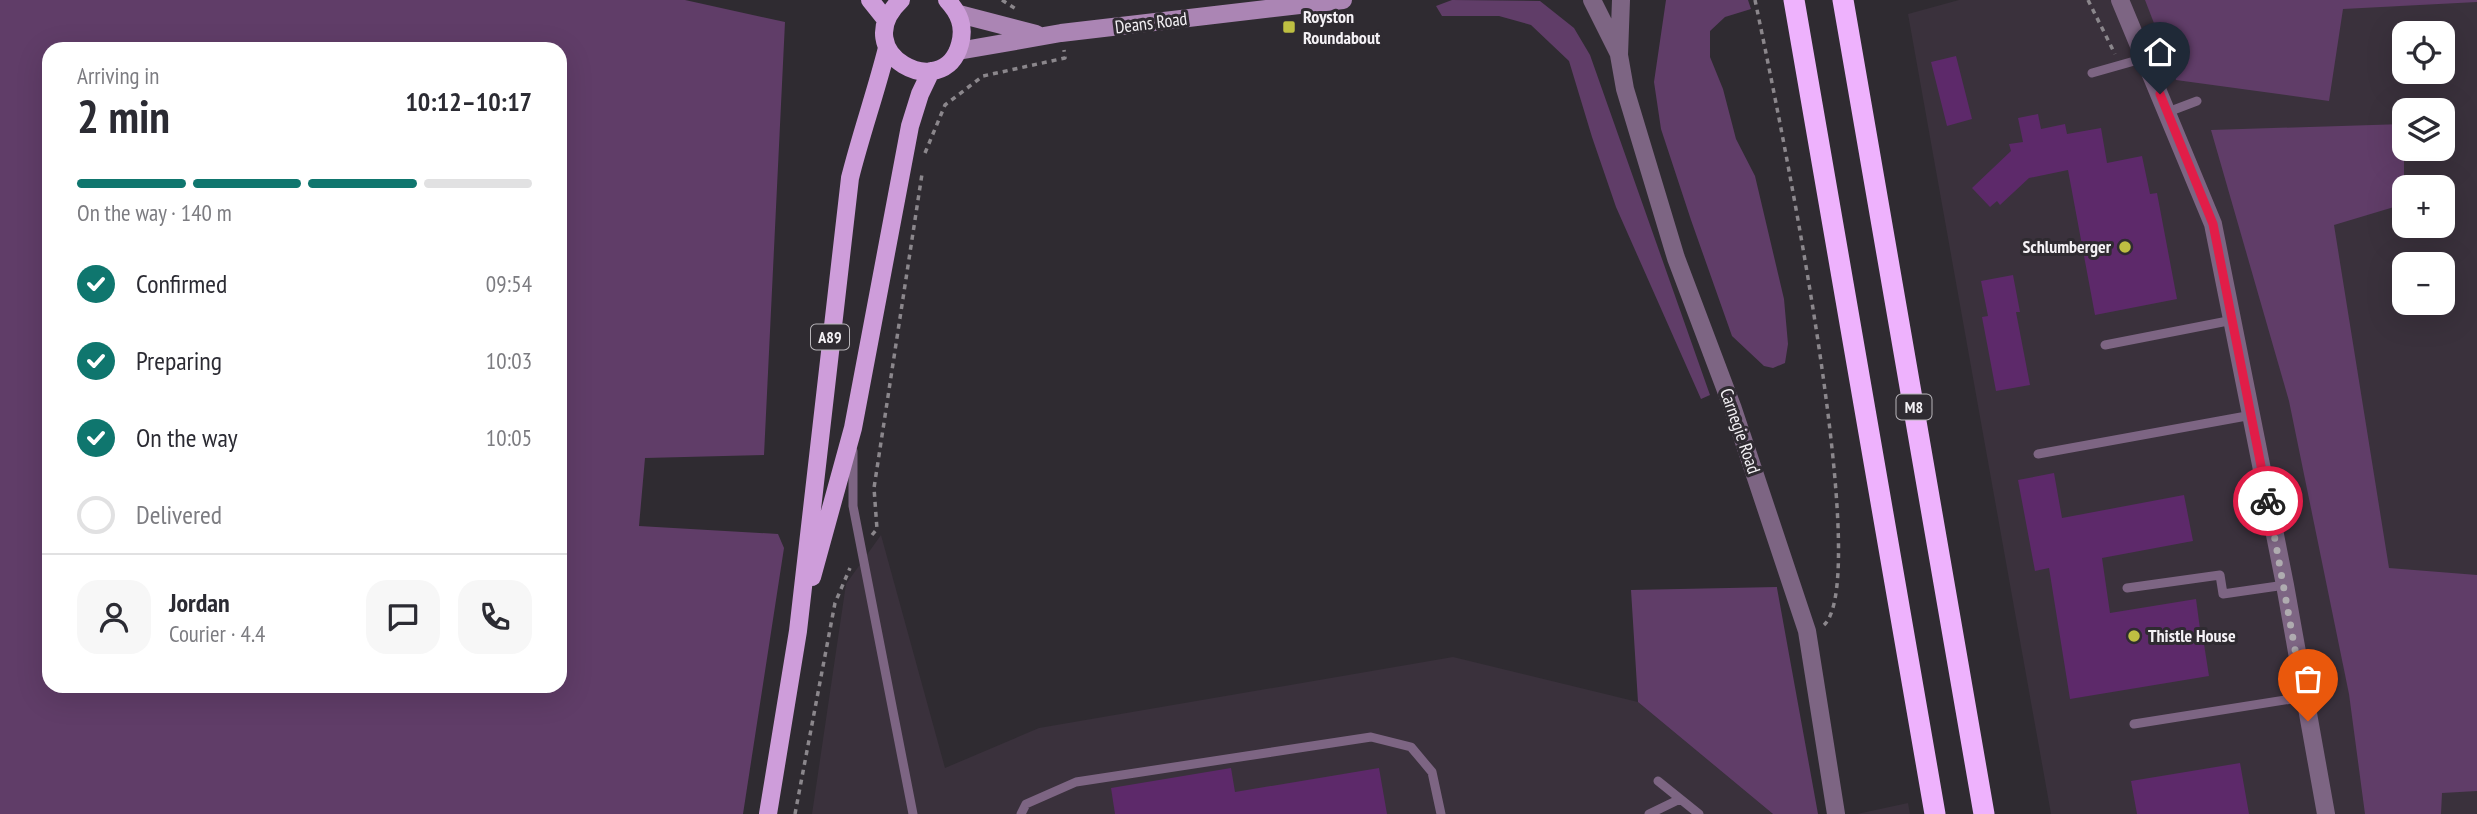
<!DOCTYPE html>
<meta charset="utf-8">
<style>
:root{--surface:#fff;--page:#f7f7f7;--text:#2b2b33;--muted:#7c7c81;--line:#e1e1e2;--accent:#0f766e}
body{margin:0;font-family:"PT Sans Narrow",sans-serif;background:var(--page);color:var(--text);height:100vh;display:flex;flex-direction:column;font-size:26px;white-space:nowrap}
*{box-sizing:border-box;margin:0}
p{font-size:23px;color:var(--muted)}
.icon{flex:none;width:38px;height:38px;fill:none;stroke:currentColor;stroke-width:2;stroke-linecap:round;stroke-linejoin:round}
.map{position:relative;flex:1;overflow:hidden}
.side{position:absolute;left:42px;top:42px;width:525px;height:651px;display:flex;flex-direction:column;background:var(--surface);border-radius:21px;box-shadow:0 7px 28px #0002}
.side>*{flex:none}
.fabs{position:absolute;left:2392px;top:21px;display:grid;gap:14px}
.fabs a{display:grid;place-items:center;width:63px;height:63px;border-radius:14px;background:var(--surface);box-shadow:0 7px 28px #0002;font-size:35px}
.pin{position:absolute;display:grid;place-items:center;width:60px;height:60px;color:#fff;margin:-72px -30px;border-radius:50% 50% 50% 0;rotate:-45deg;box-shadow:0 0 7px #0007}
.pin .icon{rotate:45deg}
.courier{position:absolute;display:grid;place-items:center;width:70px;height:70px;margin:-35px;border:5px solid #e11d48;border-radius:50%;background:#fff;color:#222;box-shadow:0 2px 9px #0007}
.head em{font-style:normal;font-weight:600}
.head div{display:flex;flex-direction:column-reverse}
.head{display:flex;align-items:center;justify-content:space-between;height:119px;padding:0 35px}
h1{font-size:46px;font-weight:600;line-height:52px}
.bar{display:grid;grid-template-columns:repeat(4,1fr);gap:10px 7px;align-content:center;height:84px;padding:0 35px}
.bar i{height:9px;border-radius:5px;background:var(--line)}
.bar .on{background:var(--accent)}
.bar p{grid-column:span 4}
.line{display:flex;align-items:center;gap:18px;padding:0 35px;border-top:2px solid var(--line)}
.line div{flex:1}
.round{display:grid;place-items:center;flex:none;width:74px;height:74px;border-radius:21px;background:var(--page)}
ol{padding:0 35px;list-style:none}
li{display:flex;align-items:center;gap:21px;height:77px}
li p{margin-inline-start:auto}
li .icon{padding:7px;border-radius:50%;background:var(--accent);color:#fff;stroke-width:4}
li:last-child{color:var(--muted)}
li i{width:38px;height:38px;border:4px solid var(--line);border-radius:50%}
.map>svg:first-child{display:block}
</style>
<div class="map">
<svg width="2477" height="814" viewBox="0 0 2477 814">
<rect width="100%" height="100%" fill="#2f2b31"/>
<path fill="#3a313c" fill-rule="evenodd" d="M1959 0H2477V814H2051L1908 14ZM2404 33H2443V72H2404ZM2404 110H2443V149H2404ZM2404 187H2443V226H2404ZM2404 264H2443V303H2404Z
M881 535 945 768 1039 728 1453 657 1638 702 1773 814H812L846 584Z
M1908 803 1910 814H1857Z"/>
<path fill="#603d68" fill-rule="evenodd" d="M0 0H685L785 22 764 455 645 458 639 526 778 534 784 548 743 814H0ZM49 49H560V686H49Z
M1452 0 1540 1 1574 28 1590 55 1710 395 1701 399 1616 207 1592 137 1569 61 1531 25 1499 16H1442L1436 6Z
M1666 0H1748L1751 9 1725 17 1710 31V57L1723 89 1736 139 1755 176 1784 299 1788 344 1785 363 1773 368 1764 366 1732 336 1691 220 1661 129 1654 82Z
M2145 0H2477V2L2343 9 2329 101 2176 80Z
M2404 124V204L2334 225 2389 568 2477 575V791L2442 793 2441 814H2365L2349 694 2289 401 2211 130Z
M1777 587V588L1818 814H1773L1638 702 1631 590Z"/>
<path fill="#5d296a" d="M1956 56 1972 119 1947 126 1931 62Z
M2038 114 2041 129 2065 124 2067 134 2101 128 2107 163 2142 156 2150 194 2157 193 2177 299 2095 315 2068 170 2029 178 2000 205 1997 201 1990 207 1972 188 2011 151 2009 144 2023 142 2018 118Z
M2013 275 2020 312H2016L2030 385 1996 391 1982 317 1988 316 1981 281Z
M2054 473 2062 518 2184 495 2193 541 2102 558 2110 613 2196 599 2200 629 2207 628 2210 643 2204 644 2209 676 2070 699 2049 568 2035 571 2018 480Z
M2240 763 2249 814H2137L2131 781Z
M1231 768 1235 792 1379 768 1387 814H1115L1111 788Z"/>
<g fill="none" stroke-linecap="round" stroke-linejoin="round">
<path stroke="#8b878c" stroke-width="3.5" stroke-dasharray="5 5" stroke-linecap="butt" d="M1002 0 1016 9
M1755 0C1773 86 1876 576 1824 625
M2088 0 2115 54
M925 153 945 105 983 76 1065 58 1064 50
M872 535 877 529 874 488 922 174
M795 814 835 603 850 568"/>
<path stroke="#7d6583" stroke-width="9" d="M2092 73 2145 58
M2168 112 2197 101
M2105 345 2233 320
M853 451V506L913 814
M2038 454 2252 415
M2127 588 2220 575 2223 594 2285 585
M2134 724 2304 697
M1658 781 1699 814
M1021 814 1026 804 1076 782 1371 737 1411 747 1432 772 1441 814
M1649 814 1680 799"/>
<path stroke="#7d6583" stroke-width="18" d="M1592 0 1618 52
M1621 0 1619 55 1625 89 1676 258 1733 409 1807 631 1836 814
M2120 0 2213 224 2285 585 2326 814"/>
<path stroke="#ab85b4" stroke-width="18" d="M959 14 1036 34
M958 51 1061 33 1343 0"/>
<path stroke="#ce9dda" stroke-width="18" d="M870 0 886 20
M901 0C845 53 944 105 960 44 965 26 959 13 947 0
M812 577 853 428 910 126 920 94 931 71
M768 814 798 631 850 178C861 134 876 92 887 48"/>
<path stroke="#eeb2fd" stroke-width="21" d="M1794 0 1935 814
M1843 0 1984 814"/>
</g>
<g fill="none" stroke-linecap="round" stroke-linejoin="round">
<path stroke="#afacb0" stroke-width="7" stroke-dasharray="0 12.6" d="M2268 501 2308 721"/>
<path stroke="#e11d48" stroke-width="9" d="M2160 94 2213 224 2268 501"/>
</g>
<g fill="#bebf42" stroke="#2f2b31" stroke-width="2.5">
<rect x="1282" y="20" width="14" height="14" rx="3.5"/>
<circle cx="2125" cy="247" r="7"/>
<circle cx="2134" cy="636" r="7"/>
</g>
<g text-anchor="middle" stroke-width="6" stroke-linejoin="round" paint-order="stroke">
<g fill="#2f2b31" stroke="#b9b6ba" stroke-width="2">
<rect x="811" y="324.5" width="38" height="25" rx="5"/>
<rect x="1896.5" y="394.5" width="35" height="25" rx="5"/>
</g>
<g font-size="16" font-weight="bold" fill="#f4f1f5">
<text x="830" y="343">A89</text>
<text x="1914" y="413">M8</text>
</g>
<g font-size="18" font-weight="bold" fill="#f4f1f5" stroke="#2f2b31" text-anchor="start">
<text x="1303" y="23">Royston<tspan x="1303" dy="21">Roundabout</tspan></text>
<text x="2111" y="253" text-anchor="end">Schlumberger</text>
<text x="2148" y="642">Thistle House</text>
</g>
<g font-size="18" fill="#f4f1f5" stroke="#2f2b31">
<text transform="translate(1151 23) rotate(-7)" y="6">Deans Road</text>
<text transform="translate(1740 431) rotate(71)" y="6">Carnegie Road</text>
</g>
</g>
</svg>
<div class="fabs">
<a><svg class="icon" aria-label="locate" viewBox="0 0 24 24"><circle cx="12" cy="12" r="6"/><path d="M12 2v4M12 18v4M2 12h4M18 12h4"/></svg></a>
<a><svg class="icon" aria-label="layers" viewBox="0 0 24 24"><path d="M12 4l9 5-9 5-9-5zM3 14l9 5 9-5"/></svg></a>
<a>+</a>
<a>−</a>
</div>
<div class="pin" style="left:2308px;top:721px;background:#ea580c"><svg class="icon" aria-label="bag" viewBox="0 0 24 24"><path d="M5 8h14l-1 12H6zM9 8a3 3 0 0 1 6 0"/></svg></div>
<div class="pin" style="left:2160px;top:94px;background:#1f2937"><svg class="icon" aria-label="home" viewBox="0 0 24 24"><path d="M3 11l9-7 9 7M6 9v11h12V9"/></svg></div>
<div class="courier" style="left:2268px;top:501px"><svg class="icon" aria-label="bike" viewBox="0 0 24 24"><circle cx="6" cy="16" r="4"/><circle cx="18" cy="16" r="4"/><path d="M6 16l4-8h5l3 8M10 8l3 8H6M13 5h3"/></svg></div>
<section class="side">
<div class="head"><div><h1>2 min</h1><p>Arriving in</p></div><em>10:12–10:17</em></div>
<div class="bar"><i class="on"></i><i class="on"></i><i class="on"></i><i></i><p>On the way · 140 m</p></div>
<ol>
<li><svg class="icon" aria-label="check" viewBox="0 0 24 24"><path d="M5 12l5 5 9-10"/></svg>Confirmed<p>09:54</p></li>
<li><svg class="icon" aria-label="check" viewBox="0 0 24 24"><path d="M5 12l5 5 9-10"/></svg>Preparing<p>10:03</p></li>
<li><svg class="icon" aria-label="check" viewBox="0 0 24 24"><path d="M5 12l5 5 9-10"/></svg>On the way<p>10:05</p></li>
<li><i></i>Delivered</li>
</ol>
<div class="line" style="height:126px"><a class="round"><svg class="icon" aria-label="person" viewBox="0 0 24 24"><circle cx="12" cy="8" r="4"/><path d="M4 21q1-7 8-7t8 7"/></svg></a><div><b>Jordan</b><p>Courier · 4.4</p></div><a class="round"><svg class="icon" aria-label="chat" viewBox="0 0 24 24"><path d="M4 5h16v11H9l-5 4z"/></svg></a><a class="round"><svg class="icon" aria-label="phone" viewBox="0 0 24 24"><path d="M5 4h4l2 5-3 2q2 4 5 5l2-3 5 2v4C11 20 4 13 5 4z"/></svg></a></div>
</section>
</div>
